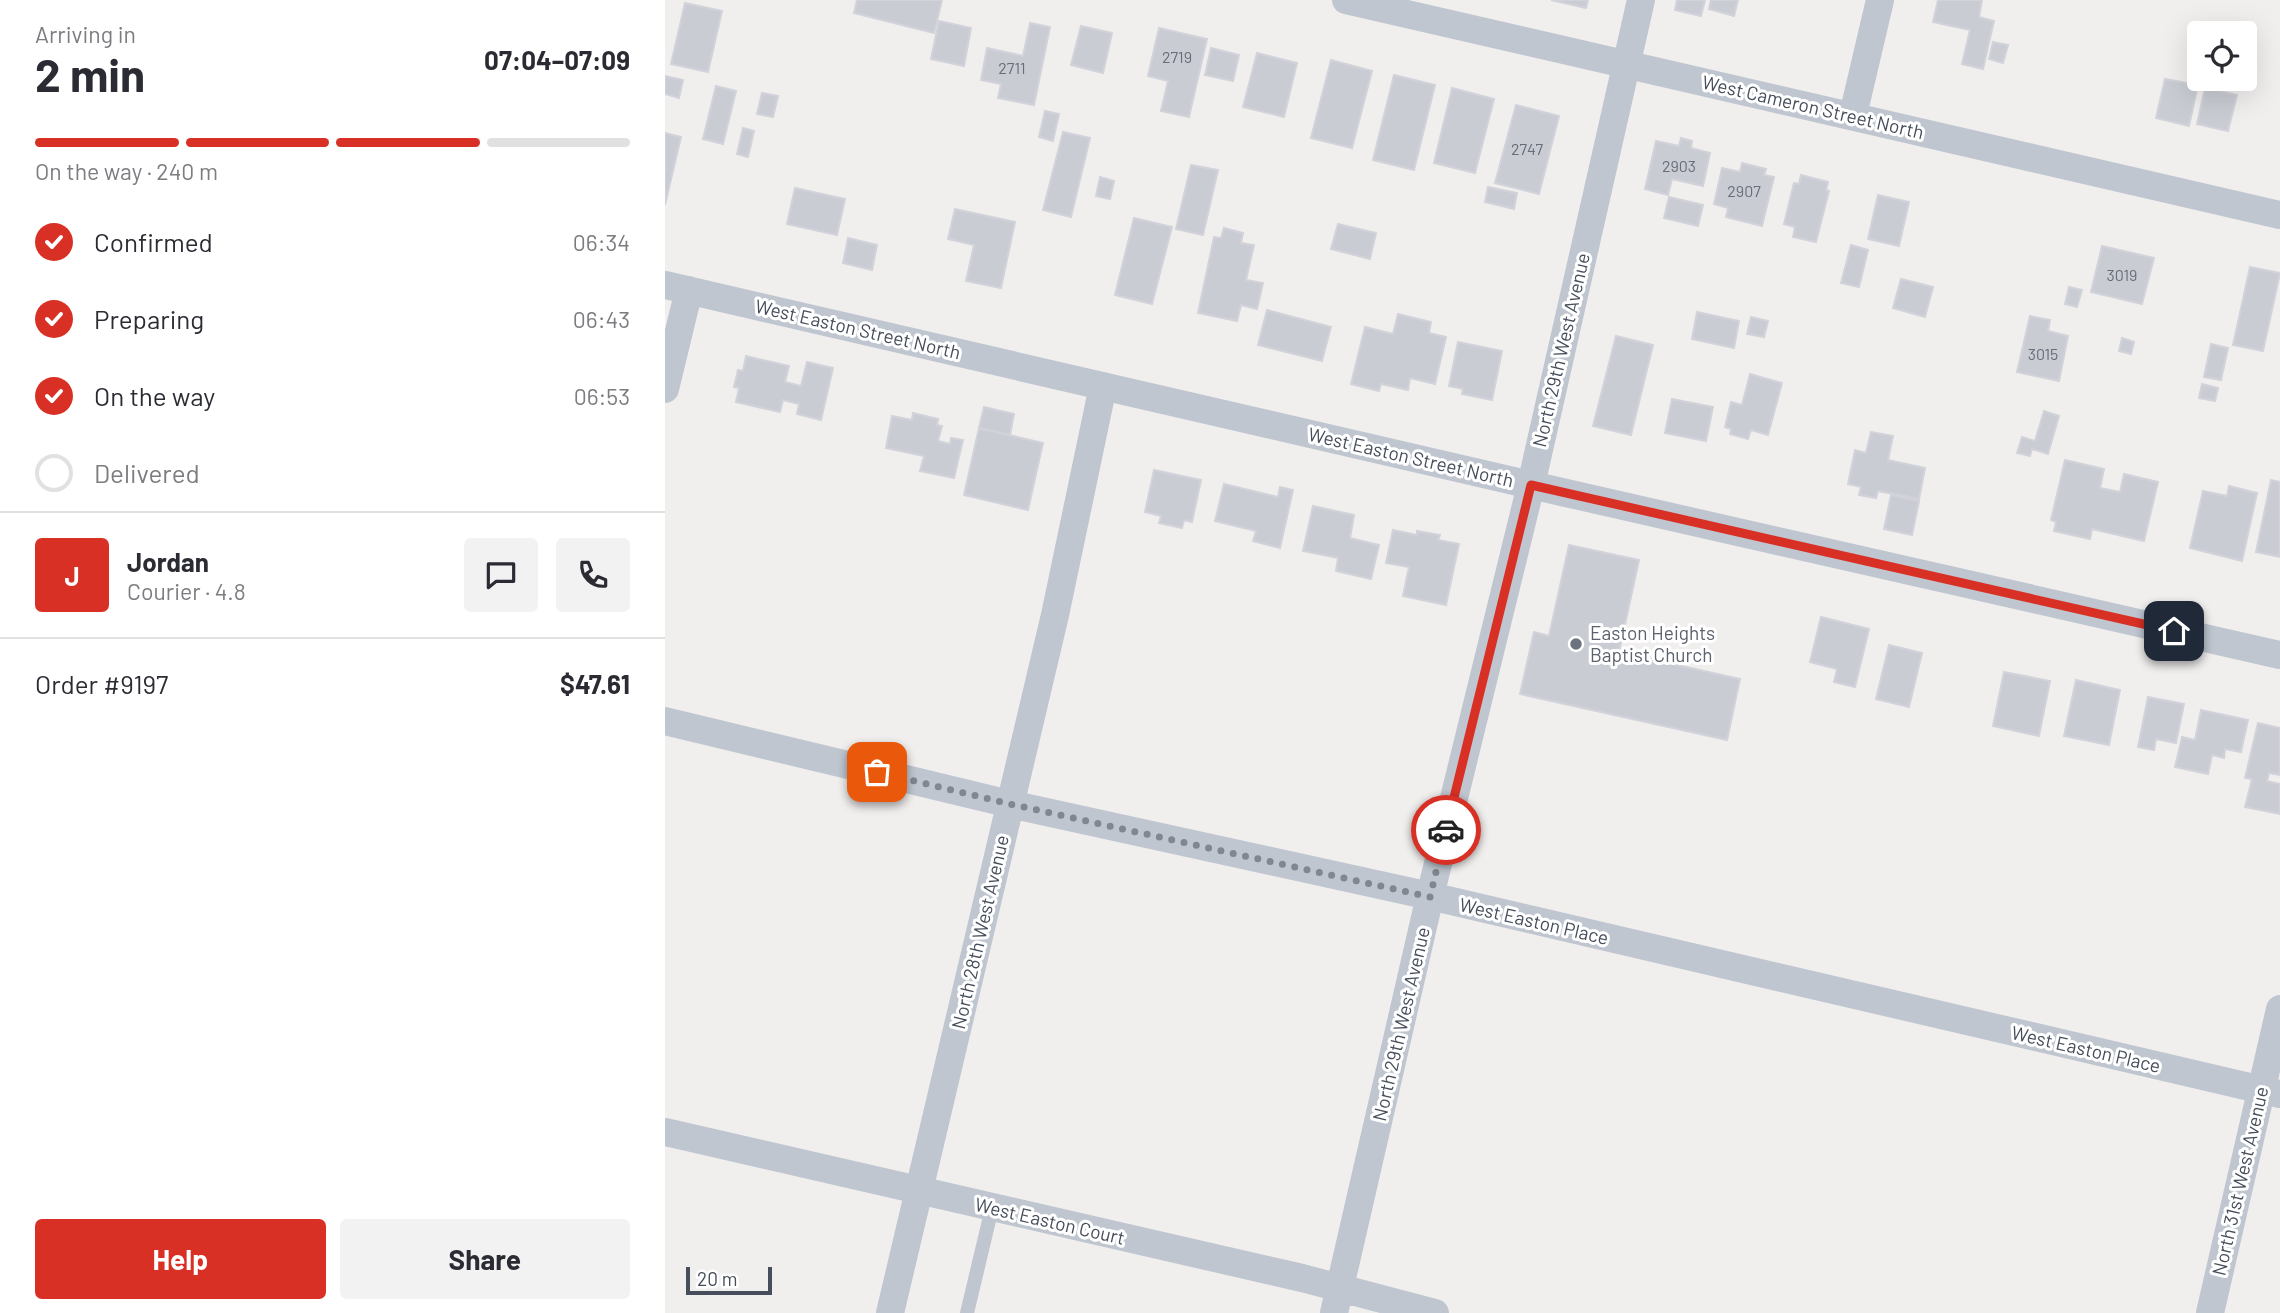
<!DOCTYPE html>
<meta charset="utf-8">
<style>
:root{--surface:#fff;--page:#f2f2f3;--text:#2b2b33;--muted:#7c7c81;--line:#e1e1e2;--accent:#d93025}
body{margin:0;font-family:Barlow,sans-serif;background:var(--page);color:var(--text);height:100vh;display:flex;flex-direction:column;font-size:26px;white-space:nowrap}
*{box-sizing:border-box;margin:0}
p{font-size:23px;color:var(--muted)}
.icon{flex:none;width:38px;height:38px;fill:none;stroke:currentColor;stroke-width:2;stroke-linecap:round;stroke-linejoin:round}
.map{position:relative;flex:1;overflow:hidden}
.side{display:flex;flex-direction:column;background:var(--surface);width:665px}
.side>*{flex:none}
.tools{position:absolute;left:1522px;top:21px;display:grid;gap:14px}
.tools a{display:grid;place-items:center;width:70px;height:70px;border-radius:7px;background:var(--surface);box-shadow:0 7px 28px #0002;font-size:35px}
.scale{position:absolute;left:21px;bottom:18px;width:86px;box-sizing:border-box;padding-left:7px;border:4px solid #464e5b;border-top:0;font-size:19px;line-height:24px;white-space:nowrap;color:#464e5b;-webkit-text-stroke:5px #fff;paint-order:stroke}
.pin{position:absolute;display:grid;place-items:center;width:60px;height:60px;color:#fff;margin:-30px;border-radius:14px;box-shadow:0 4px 10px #0006}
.courier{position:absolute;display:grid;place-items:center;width:70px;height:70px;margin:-35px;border:5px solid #d93025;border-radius:50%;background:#fff;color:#222;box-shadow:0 2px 9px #0007}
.summary em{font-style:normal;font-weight:700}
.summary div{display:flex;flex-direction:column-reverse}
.summary{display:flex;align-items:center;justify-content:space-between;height:119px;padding:0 35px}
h1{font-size:46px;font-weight:700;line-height:52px}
.bar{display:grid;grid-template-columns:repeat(4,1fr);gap:10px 7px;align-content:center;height:84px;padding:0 35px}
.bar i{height:9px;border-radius:5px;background:var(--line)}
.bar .selected{background:var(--accent)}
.bar p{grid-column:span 4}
.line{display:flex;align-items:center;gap:18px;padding:0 35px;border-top:2px solid var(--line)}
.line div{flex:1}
.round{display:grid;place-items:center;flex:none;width:74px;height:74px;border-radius:7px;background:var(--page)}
ol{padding:0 35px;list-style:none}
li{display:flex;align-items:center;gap:21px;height:77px}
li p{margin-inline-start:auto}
li .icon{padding:7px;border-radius:50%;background:var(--accent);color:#fff;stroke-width:4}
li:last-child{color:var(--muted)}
li i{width:38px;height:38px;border:4px solid var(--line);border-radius:50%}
.cta{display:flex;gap:14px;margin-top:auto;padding:14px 35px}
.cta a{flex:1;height:80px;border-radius:7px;background:var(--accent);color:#fff;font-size:28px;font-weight:700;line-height:80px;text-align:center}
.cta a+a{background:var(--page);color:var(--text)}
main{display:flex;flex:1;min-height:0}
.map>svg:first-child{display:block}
</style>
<main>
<section class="side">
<div class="summary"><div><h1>2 min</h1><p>Arriving in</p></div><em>07:04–07:09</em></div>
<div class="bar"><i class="selected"></i><i class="selected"></i><i class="selected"></i><i></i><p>On the way · 240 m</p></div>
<ol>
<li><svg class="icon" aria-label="check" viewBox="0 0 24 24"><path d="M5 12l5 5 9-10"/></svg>Confirmed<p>06:34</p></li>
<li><svg class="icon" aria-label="check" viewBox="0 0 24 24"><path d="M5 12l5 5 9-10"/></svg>Preparing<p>06:43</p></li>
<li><svg class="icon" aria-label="check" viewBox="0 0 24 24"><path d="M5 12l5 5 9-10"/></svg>On the way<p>06:53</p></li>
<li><i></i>Delivered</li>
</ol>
<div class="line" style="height:126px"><b class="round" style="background:var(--accent);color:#fff">J</b><div><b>Jordan</b><p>Courier · 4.8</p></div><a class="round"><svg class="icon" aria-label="chat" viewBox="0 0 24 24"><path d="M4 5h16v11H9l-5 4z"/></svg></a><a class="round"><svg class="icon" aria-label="phone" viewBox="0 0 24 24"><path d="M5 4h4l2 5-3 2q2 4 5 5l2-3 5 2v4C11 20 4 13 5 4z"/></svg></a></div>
<div class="line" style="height:91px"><div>Order #9197</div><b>$47.61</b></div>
<div class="cta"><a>Help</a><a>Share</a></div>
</section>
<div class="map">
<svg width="1615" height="1313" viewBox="0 0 1615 1313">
<rect width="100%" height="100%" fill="#f1eeee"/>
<path fill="#caccd4" stroke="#d2d3da" stroke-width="2" d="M192 0H277L269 33 189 13Z
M886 0H923L921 8Z
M1012 0H1040L1036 16 1010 10Z
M1046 0H1073L1069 16 1044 9Z
M1273 0H1317L1314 17 1329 21 1318 69 1297 64 1305 30 1268 22Z
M20 3 57 11 43 72 6 64Z
M274 21 306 28 299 66 266 59Z
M365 23 385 27 369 105 333 98 336 84 316 80 322 48 358 56Z
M416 26 447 33 438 73 406 65Z
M494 28 542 39 524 117 496 111 503 81 483 76Z
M1328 42 1343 45 1338 63 1324 59Z
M546 48 574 55 568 81 540 75Z
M592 53 632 63 619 117 578 107Z
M666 60 707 71 687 148 646 138Z
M729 75 770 85 749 170 708 160Z
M0 76 18 80 14 98 0 94Z
M1500 79 1533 85 1524 126 1491 118Z
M51 86 71 91 58 144 38 139Z
M787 88 829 99 810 173 769 163Z
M1540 88 1572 95 1563 131 1532 124Z
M97 93 113 96 108 117 92 114Z
M851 105 894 116 874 194 830 183Z
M380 111 394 114 388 141 374 137Z
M78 128 89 131 83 157 72 154Z
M398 132 425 138 406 217 378 210Z
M0 133 16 137 0 205Z
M1016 138 1027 141 1026 148 1045 153 1038 186 1007 179 1003 195 980 189 991 141 1014 146Z
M1077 163 1101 169 1099 175 1109 177 1097 226 1061 217 1063 208 1049 204 1057 168 1075 172Z
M526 165 553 170 538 235 511 229Z
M1136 175 1163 182 1161 190 1164 191 1151 242 1128 237 1130 227 1119 224 1129 183 1134 184Z
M435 177 449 181 445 199 431 196Z
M823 187 852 193 849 209 820 202Z
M130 188 180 199 172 235 122 224Z
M1213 195 1244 202 1234 246 1203 239Z
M1004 197 1038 205 1033 226 999 218Z
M290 209 350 222 336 288 301 281 309 245 283 239Z
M469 218 507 227 487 304 450 295Z
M673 224 711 233 705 259 666 249Z
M559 228 578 233 576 243 589 245 581 280 598 283 592 309 576 305 572 321 533 313 549 237 556 238Z
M183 238 212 245 207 270 178 263Z
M1186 245 1203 250 1194 287 1176 283Z
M1437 246 1489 258 1477 304 1426 292Z
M1585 267 1615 273 1598 351 1568 345Z
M1236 279 1268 287 1260 317 1228 308Z
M1404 287 1417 290 1412 307 1400 304Z
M602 310 666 327 657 361 593 345Z
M1032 312 1074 321 1069 348 1027 339Z
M733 314 766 322 764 333 781 337 770 384 745 378 743 390 716 384 714 391 686 384 700 327 728 334Z
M1365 316 1385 320 1383 331 1403 336 1394 381 1352 372Z
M1086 317 1103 321 1099 337 1082 334Z
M951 336 988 345 966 435 928 426Z
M1457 338 1469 342 1466 354 1454 351Z
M793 342 837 351 827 400 797 394 798 389 784 386Z
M1546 344 1563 348 1556 380 1539 377Z
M81 356 124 366 120 382 136 386 142 362 168 368 156 420 132 414 134 404 118 400 115 412 71 402 74 388 69 387 73 370 78 371Z
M1085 374 1117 383 1103 435 1086 430 1083 439 1065 434 1066 429 1060 427 1066 402 1077 405Z
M1537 384 1553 388 1550 401 1534 398Z
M1007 399 1048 407 1041 441 1000 433Z
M319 407 349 414 345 435 314 428Z
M1379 411 1394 416 1383 454 1367 449 1365 456 1352 453 1357 437 1370 441Z
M248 413 273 419 272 425 277 426 273 441 285 444 286 438 298 440 289 478 255 471 259 456 221 448 227 416 247 420Z
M314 428 378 443 363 510 299 495Z
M1206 432 1228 436 1223 460 1260 468 1254 499 1213 491 1211 498 1194 495 1196 487 1183 484 1190 450 1201 453Z
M1400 460 1439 469 1435 488 1455 492 1459 474 1493 482 1479 541 1427 529 1425 539 1389 531 1391 522 1386 520Z
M489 470 536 480 527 522 519 520 517 528 494 523 496 516 480 512Z
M1606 480 1615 482V557L1591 552Z
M559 484 613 497 615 487 628 490 615 548 588 541 591 531 550 521Z
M1564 486 1592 493 1577 561 1525 548 1538 491 1562 496Z
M1226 495 1254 501 1247 535 1219 529Z
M648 506 689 515 685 538 714 545 706 579 671 571 673 558 638 551Z
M728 530 752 535V531L775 535 773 540 794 544 781 605 738 596 744 567 721 563Z
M904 545 974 560 954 652 1075 679 1062 740 855 694 869 632 884 636Z
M1156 617 1204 629 1190 687 1169 682 1172 669 1145 662Z
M1224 645 1257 653 1244 707 1211 699Z
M1339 672 1385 681 1374 736 1328 726Z
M1411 680 1455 690 1444 745 1399 736Z
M1483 697 1519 704 1511 743 1491 739 1489 750 1473 747Z
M1536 710 1583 720 1576 752 1560 749 1559 758 1547 755 1543 774 1510 767 1517 737 1530 740Z
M1593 723 1615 728V775L1604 773 1602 781 1615 784V814L1580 807 1587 779 1580 778Z"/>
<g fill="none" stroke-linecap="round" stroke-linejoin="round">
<path stroke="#bfc6d0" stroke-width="14" d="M302 1313 327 1208"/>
<path stroke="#bfc6d0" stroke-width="28" d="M681 0 1615 215
M1188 115 1215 0
M0 285 901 493 1615 655
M0 389 24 290
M0 721 345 804 765 896 1615 1094
M0 1132 637 1278 770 1313
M225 1313 390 615 438 386
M669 1313 765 896 866 485 976 0
M1545 1313 1615 1009"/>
</g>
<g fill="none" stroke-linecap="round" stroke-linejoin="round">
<path stroke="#82868e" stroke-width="7" stroke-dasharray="0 12.6" d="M212 772 345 804 765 897 781 830"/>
<path stroke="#d93025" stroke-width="9" d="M781 830 866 485 1509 631"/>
</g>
<circle fill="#6b7280" stroke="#fff" stroke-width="2.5" cx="911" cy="644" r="7"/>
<g text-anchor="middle" stroke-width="6" stroke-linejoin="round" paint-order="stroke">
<g font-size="16" fill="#676e79">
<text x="512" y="63">2719</text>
<text x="347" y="74">2711</text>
<text x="862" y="155">2747</text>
<text x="1014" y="172">2903</text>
<text x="1079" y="197">2907</text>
<text x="1457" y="281">3019</text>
<text x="1378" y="360">3015</text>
</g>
<g font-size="19" fill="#464e5b" stroke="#fff">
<text transform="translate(1148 107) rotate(13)" y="7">West Cameron Street North</text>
<text transform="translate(193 329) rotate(13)" y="7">West Easton Street North</text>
<text transform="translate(896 350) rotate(-77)" y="7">North 29th West Avenue</text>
<text transform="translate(746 457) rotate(13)" y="7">West Easton Street North</text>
<text transform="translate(869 921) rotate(13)" y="7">West Easton Place</text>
<text transform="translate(315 932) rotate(-77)" y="7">North 28th West Avenue</text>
<text transform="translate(736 1024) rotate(-77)" y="7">North 29th West Avenue</text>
<text transform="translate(1421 1049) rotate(13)" y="7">West Easton Place</text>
<text transform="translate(1575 1181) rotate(-77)" y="7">North 31st West Avenue</text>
<text transform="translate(385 1221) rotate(13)" y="7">West Easton Court</text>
</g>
<g font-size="19" fill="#5b616d" stroke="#fff" text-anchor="start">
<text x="925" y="640">Easton Heights<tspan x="925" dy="22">Baptist Church</tspan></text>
</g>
</g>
</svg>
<div class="tools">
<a><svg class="icon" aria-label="locate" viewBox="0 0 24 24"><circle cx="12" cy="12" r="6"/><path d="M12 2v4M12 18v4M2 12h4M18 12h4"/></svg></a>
</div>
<div class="scale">20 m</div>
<div class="pin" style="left:212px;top:772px;background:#ea580c"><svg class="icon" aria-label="bag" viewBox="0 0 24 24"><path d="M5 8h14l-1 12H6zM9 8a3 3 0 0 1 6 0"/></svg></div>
<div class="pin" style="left:1509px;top:631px;background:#1f2937"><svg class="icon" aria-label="home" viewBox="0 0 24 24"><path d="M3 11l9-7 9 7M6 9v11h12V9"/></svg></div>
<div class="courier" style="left:781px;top:830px"><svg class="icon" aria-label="car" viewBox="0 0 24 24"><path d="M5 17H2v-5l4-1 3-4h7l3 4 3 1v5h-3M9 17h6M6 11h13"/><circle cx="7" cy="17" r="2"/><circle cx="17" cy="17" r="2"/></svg></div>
</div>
</main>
